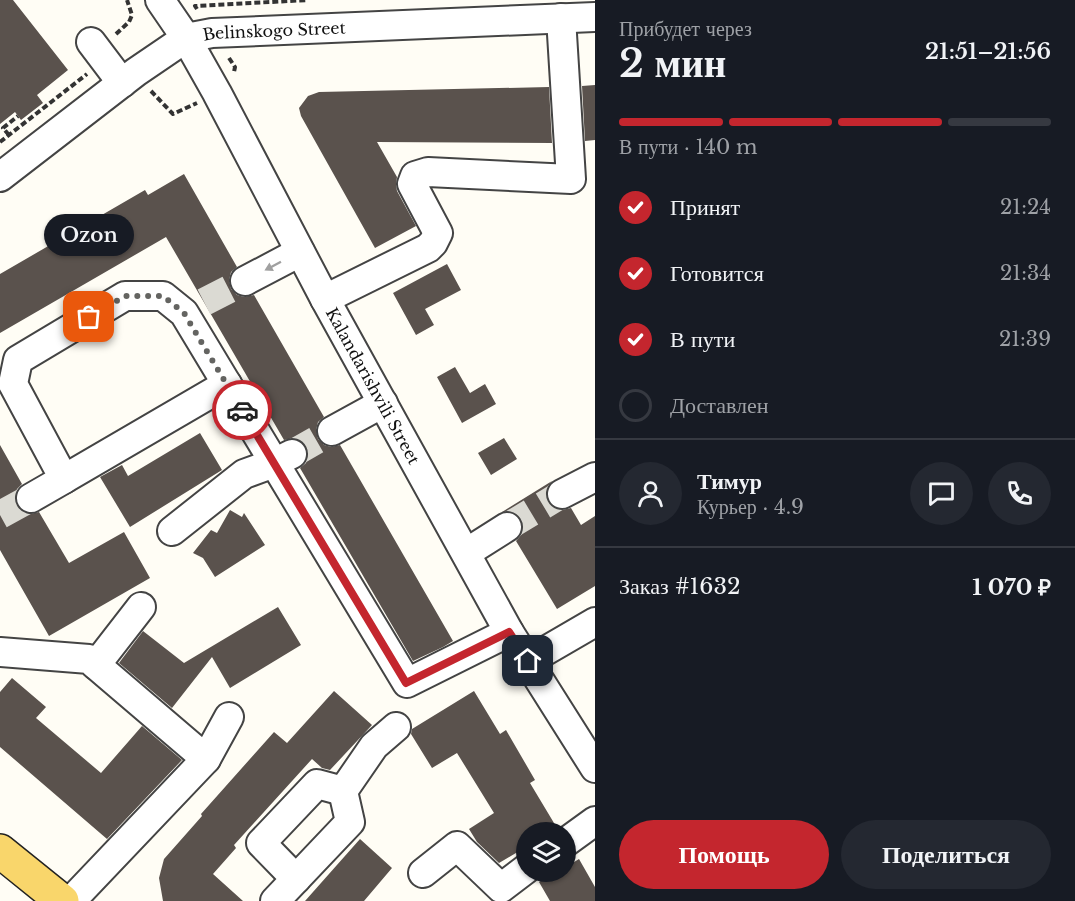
<!DOCTYPE html>
<html lang="ru">
<meta charset="utf-8">
<style>
:root{--surface:#171b24;--page:#242831;--text:#f1f3f6;--muted:#9ea1a6;--line:#363941;--accent:#c4262e}
body{margin:0;font-family:"Libre Baskerville",serif;background:var(--page);color:var(--text);height:100vh;display:flex;flex-direction:column;font-size:22px;white-space:nowrap}
*{box-sizing:border-box;margin:0}
p{font-size:20px;color:var(--muted)}
.icon{flex:none;width:33px;height:33px;fill:none;stroke:currentColor;stroke-width:2;stroke-linecap:round;stroke-linejoin:round}
.map{position:relative;flex:1;overflow:hidden}
.side{display:flex;flex-direction:column;background:var(--surface);width:480px}
.side>*{flex:none}
.buttons{position:absolute;left:516px;top:822px;display:grid;gap:12px}
.buttons a{display:grid;place-items:center;width:60px;height:60px;border-radius:50%;background:var(--surface);box-shadow:0 2px 4px #0004;font-size:30px}
.pin{position:absolute;display:grid;place-items:center;width:51px;height:51px;color:#fff;margin:-26px;border-radius:12px;box-shadow:0 3px 9px #0006}
.courier{position:absolute;display:grid;place-items:center;width:60px;height:60px;margin:-30px;border:4px solid #c4262e;border-radius:50%;background:#fff;color:#222;box-shadow:0 2px 8px #0007}
.bubble{position:absolute;height:42px;border-radius:21px;background:var(--surface);box-shadow:0 2px 4px #0004;font-size:20px;font-weight:600;line-height:42px;text-align:center}
.summary em{font-style:normal;font-weight:600}
.summary div{display:flex;flex-direction:column-reverse}
.summary{display:flex;align-items:center;justify-content:space-between;height:102px;padding:0 24px}
h1{font-size:39px;font-weight:600;line-height:45px}
.bar{display:grid;grid-template-columns:repeat(4,1fr);gap:9px 6px;align-content:center;height:72px;padding:0 24px}
.bar i{height:8px;border-radius:4px;background:var(--line)}
.bar .active{background:var(--accent)}
.bar p{grid-column:span 4}
.line{display:flex;align-items:center;gap:15px;padding:0 24px;border-top:2px solid var(--line)}
.line div{flex:1}
.round{display:grid;place-items:center;flex:none;width:63px;height:63px;border-radius:32px;background:var(--page)}
ol{padding:0 24px;list-style:none}
li{display:flex;align-items:center;gap:18px;height:66px}
li p{margin-inline-start:auto}
li .icon{padding:6px;border-radius:50%;background:var(--accent);color:#fff;stroke-width:4}
li:last-child{color:var(--muted)}
li i{width:33px;height:33px;border:3px solid var(--line);border-radius:50%}
.action{display:flex;gap:12px;margin-top:auto;padding:12px 24px}
.action a{flex:1;height:69px;border-radius:36px;background:var(--accent);color:#fff;font-size:24px;font-weight:600;line-height:69px;text-align:center}
.action a+a{background:var(--page);color:var(--text)}
main{display:flex;flex:1;min-height:0}
.map>svg:first-child{display:block}
</style>
<main>
<div class="map">
<svg width="595" height="901" viewBox="0 0 595 901">
<rect width="100%" height="100%" fill="#fffdf5"/>
<path fill="#5a524d" d="M0 0H13L68 70 37 95 43 103 21 120 15 112 0 124Z
M595 85V140L585 141 582 86Z
M549 87 552 143 377 142 397 177 396 185 397 191 416 226 375 248 301 116 299 108 308 96 319 92Z
M184 174 237 267 231 272 229 280 231 289 237 295 244 297 254 295 324 417 318 422 316 430 318 439 324 445 331 447 340 445 453 641 443 647 413 661 300 468 306 463 308 456 306 446 302 441 294 438 284 440 166 237 0 333V274L145 190 148 195Z
M447 264 461 290 425 309 434 325 416 335 393 293Z
M455 367 470 393 485 384 496 404 462 423 437 377Z
M200 433 222 470 130 527 100 477 122 465 128 476Z
M504 438 517 459 491 475 478 453Z
M0 445 22 484 17 489 15 497 17 507 22 512 30 514 39 512 69 563 124 532 150 578 49 636 0 550Z
M552 481 548 486 546 494 548 502 553 507 562 510 571 508 581 525 595 516V586L557 609 516 541 522 534 523 527 521 519 514 512H502Z
M230 510 242 517 244 513 265 545 215 577 203 558 193 553 211 530 217 533Z
M278 607 301 645 230 688 212 657 172 708 119 663 143 631 184 663Z
M12 678 46 707 36 718 101 773 142 726 182 760 107 839 0 747V692Z
M334 691 372 725 330 770 322 768 312 759 234 845 236 848 213 874 243 901H163L159 878 164 859 202 816 201 814 274 732 287 743Z
M474 691 500 734 506 730 535 780 530 783 557 828 553 832H526V847L499 863 477 842 469 829 494 813 457 753 432 768 411 734 412 729Z
M360 839 392 868 364 901H305Z
M579 859 595 887V901H550L539 882 557 872H566V867Z"/>
<g fill="none" stroke-linecap="round" stroke-linejoin="round">
<path stroke="#dbdad3" stroke-width="28" stroke-dasharray="28 14" stroke-linecap="butt" d="M204 302 245 281
M292 454 332 431
M0 515 31 498
M507 527 562 494"/>
<g stroke="#444" stroke-width="32">
<g id="minor">
<path id="s1" d="M160 0 186 38 217 93 325 299 509 632 595 768"/>
<path d="M91 42 122 83"/>
<path id="s2" d="M0 177 136 72 186 38 212 33 595 17"/>
<path d="M245 281 300 252"/>
<path d="M325 299 428 248 433 243 438 233 412 184 415 176 428 172 571 179 561 18"/>
<path d="M332 431 383 403"/>
<path d="M64 479 227 384"/>
<path d="M562 494 595 477"/>
<path d="M31 498 64 479 13 384 18 360 125 296H163L184 313 407 683 509 632"/>
<path d="M172 531 244 474 274 463 292 454"/>
<path d="M466 553 507 527"/>
<path d="M0 652 89 659 206 759"/>
<path d="M528 661 595 622"/>
<path d="M96 665 141 607"/>
<path d="M566 842 595 821"/>
<path d="M423 873 457 846 501 888 526 869"/>
<path d="M296 879 261 843 317 784 343 791"/>
<path d="M71 901 206 759 229 717"/>
<path d="M275 901 350 822 343 791 374 746 396 727"/>
</g>
</g>
<g stroke="#222" stroke-width="36">
<path id="major" d="M0 851 62 901"/>
</g>
<path stroke="#333" stroke-width="4" stroke-dasharray="6 3" stroke-linecap="butt" d="M197 9 195 6 308 0
M116 34 129 22 132 15 127 0
M229 58 235 67 234 72
M151 91 173 114 197 103
M9 135 3 128 18 116
M0 142 87 74"/>
<use href="#minor" stroke="#fff" stroke-width="28"/>
<use href="#major" stroke="#f9d66b" stroke-width="33"/>
</g>
<defs><path id="oneway-solid" d="M-6-.8H1V-3.2L6.5 0L1 3.2V.8H-6Z" transform="scale(1.5)"/></defs>
<use fill="#a0a0a0" href="#oneway-solid" transform="translate(273 266) rotate(152)"/>
<g fill="none" stroke-linecap="round" stroke-linejoin="round">
<path stroke="#646461" stroke-width="6" stroke-dasharray="0 10.8" d="M89 317 125 296H163L184 313 242 410"/>
<path stroke="#c4262e" stroke-width="8" d="M242 410 406 683 509 632 528 661"/>
</g>
<g text-anchor="middle" stroke-width="6" stroke-linejoin="round" paint-order="stroke">
<g font-size="16" fill="#111" stroke="#fff">
<text dy="6" stroke="none"><textPath href="#s2" startOffset="321">Belinskogo Street</textPath></text>
<text dy="6" stroke="none"><textPath href="#s1" startOffset="441">Kalandarishvili Street</textPath></text>
</g>
</g>
</svg>
<div class="buttons">
<a><svg class="icon" aria-label="layers" viewBox="0 0 24 24"><path d="M12 4l9 5-9 5-9-5zM3 14l9 5 9-5"/></svg></a>
</div>
<div class="pin" style="left:89px;top:317px;background:#ea580c"><svg class="icon" aria-label="bag" viewBox="0 0 24 24"><path d="M5 8h14l-1 12H6zM9 8a3 3 0 0 1 6 0"/></svg></div>
<div class="pin" style="left:528px;top:661px;background:#1f2937"><svg class="icon" aria-label="home" viewBox="0 0 24 24"><path d="M3 11l9-7 9 7M6 9v11h12V9"/></svg></div>
<div class="courier" style="left:242px;top:410px"><svg class="icon" aria-label="car" viewBox="0 0 24 24"><path d="M5 17H2v-5l4-1 3-4h7l3 4 3 1v5h-3M9 17h6M6 11h13"/><circle cx="7" cy="17" r="2"/><circle cx="17" cy="17" r="2"/></svg></div>
<div class="bubble" style="left:44px;top:214px;width:90px">Ozon</div>
</div>
<section class="side">
<div class="summary"><div><h1>2 мин</h1><p>Прибудет через</p></div><em>21:51–21:56</em></div>
<div class="bar"><i class="active"></i><i class="active"></i><i class="active"></i><i></i><p>В пути · 140 m</p></div>
<ol>
<li><svg class="icon" aria-label="check" viewBox="0 0 24 24"><path d="M5 12l5 5 9-10"/></svg>Принят<p>21:24</p></li>
<li><svg class="icon" aria-label="check" viewBox="0 0 24 24"><path d="M5 12l5 5 9-10"/></svg>Готовится<p>21:34</p></li>
<li><svg class="icon" aria-label="check" viewBox="0 0 24 24"><path d="M5 12l5 5 9-10"/></svg>В пути<p>21:39</p></li>
<li><i></i>Доставлен</li>
</ol>
<div class="line" style="height:108px"><a class="round"><svg class="icon" aria-label="person" viewBox="0 0 24 24"><circle cx="12" cy="8" r="4"/><path d="M4 21q1-7 8-7t8 7"/></svg></a><div><b>Тимур</b><p>Курьер · 4.9</p></div><a class="round"><svg class="icon" aria-label="chat" viewBox="0 0 24 24"><path d="M4 5h16v11H9l-5 4z"/></svg></a><a class="round"><svg class="icon" aria-label="phone" viewBox="0 0 24 24"><path d="M5 4h4l2 5-3 2q2 4 5 5l2-3 5 2v4C11 20 4 13 5 4z"/></svg></a></div>
<div class="line" style="height:78px"><div>Заказ #1632</div><b>1 070 ₽</b></div>
<div class="action"><a>Помощь</a><a>Поделиться</a></div>
</section>
</main>
